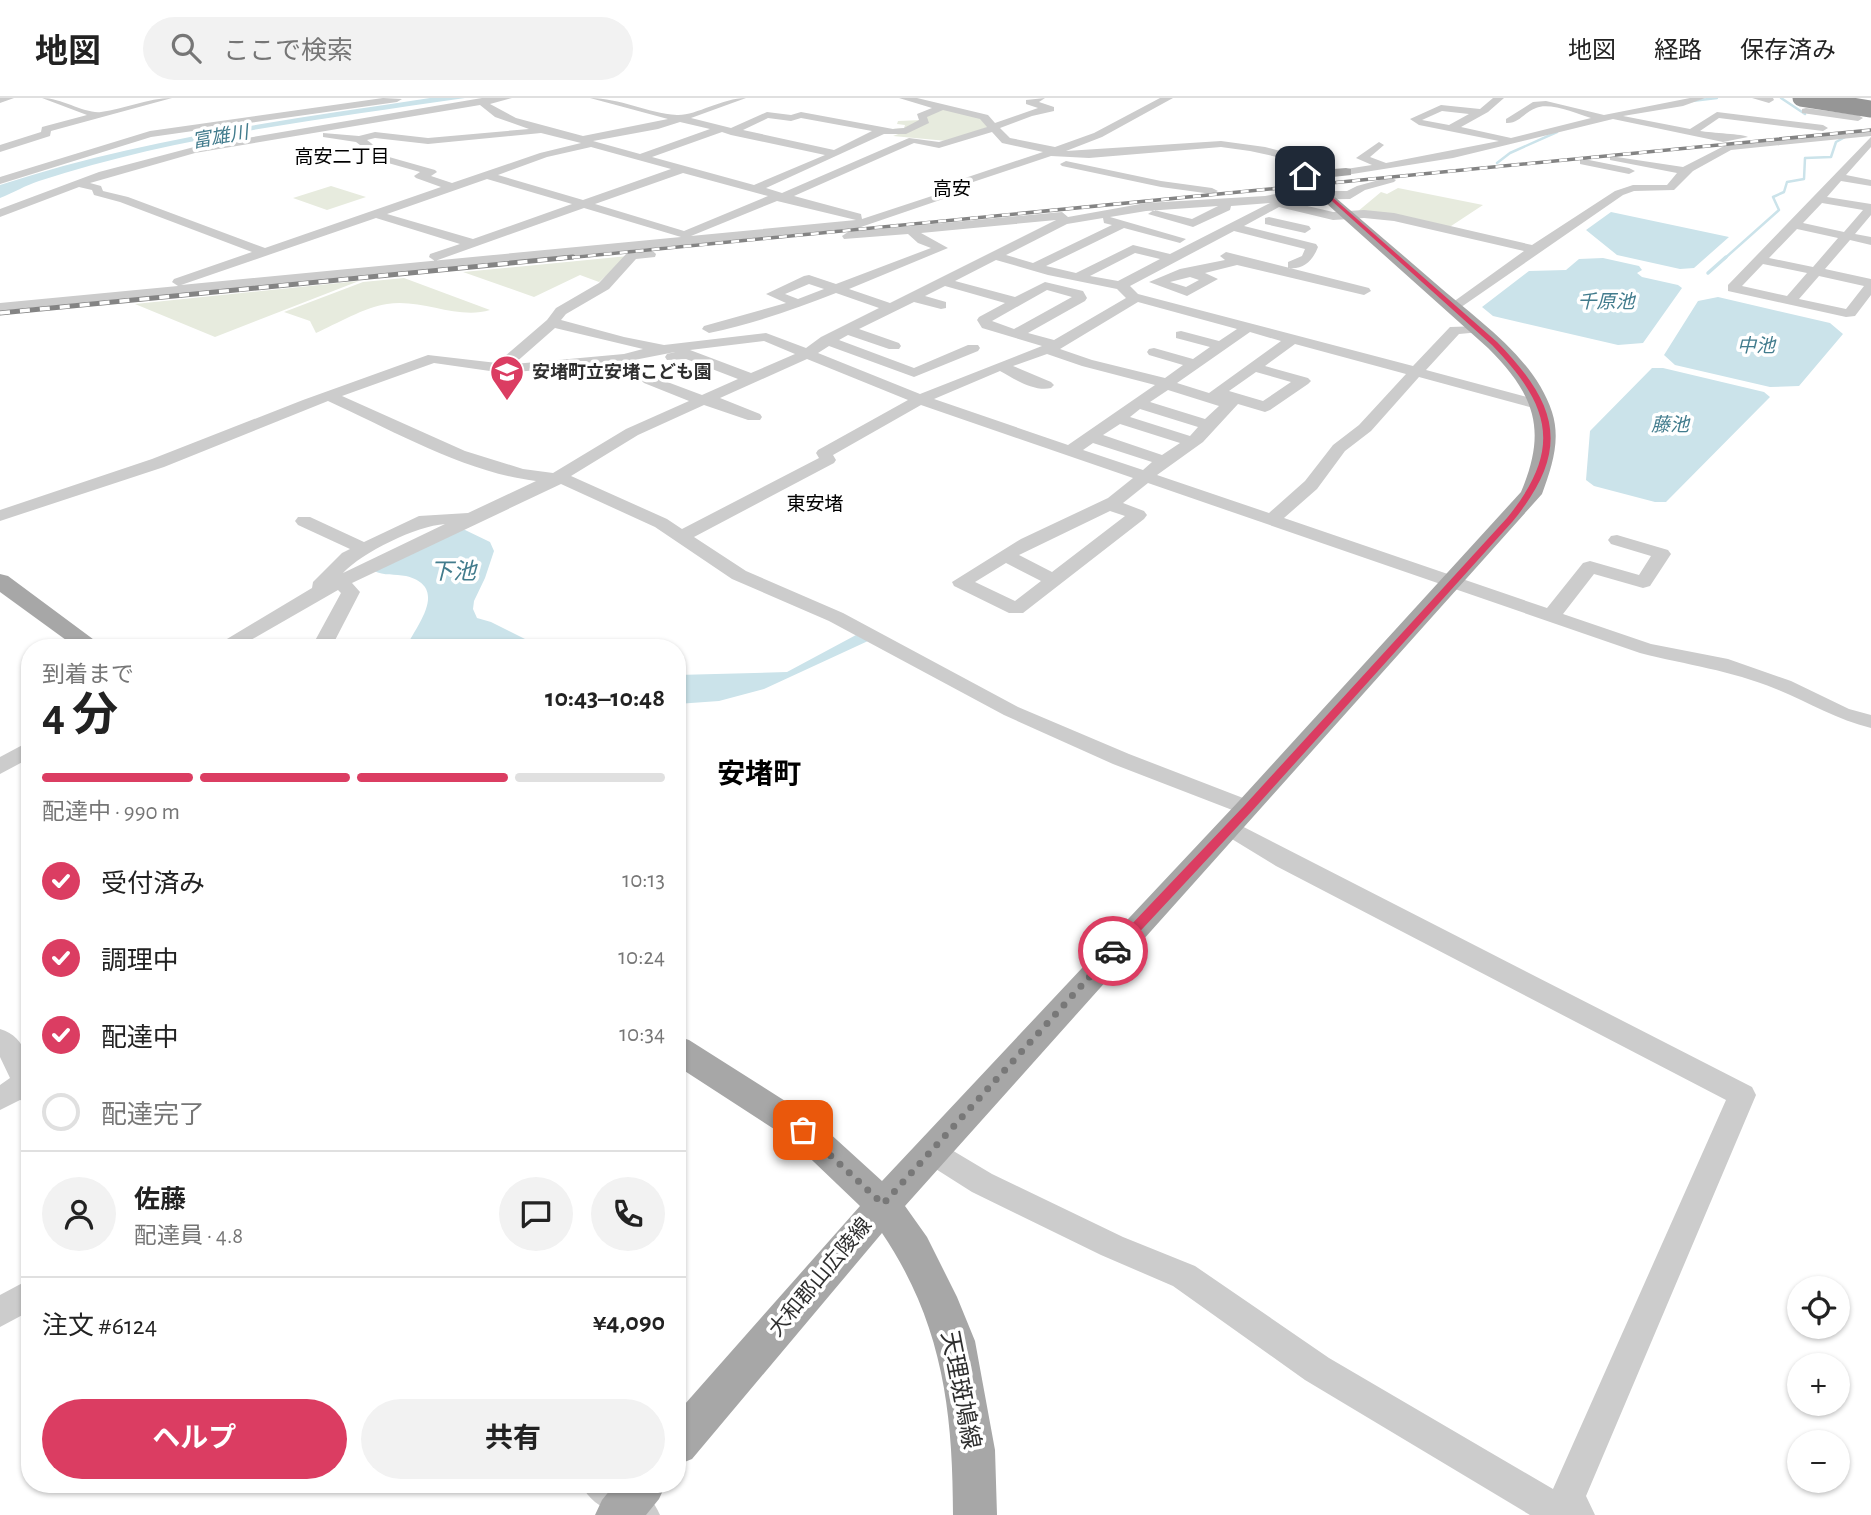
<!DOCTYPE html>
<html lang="ja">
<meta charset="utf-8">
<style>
:root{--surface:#fff;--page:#f2f2f2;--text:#222;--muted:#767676;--line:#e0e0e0;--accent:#db3d62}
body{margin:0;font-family:"Alegreya Sans","Noto Sans JP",sans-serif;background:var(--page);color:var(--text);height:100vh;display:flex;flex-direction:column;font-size:26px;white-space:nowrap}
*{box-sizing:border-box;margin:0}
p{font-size:23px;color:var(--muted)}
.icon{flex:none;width:38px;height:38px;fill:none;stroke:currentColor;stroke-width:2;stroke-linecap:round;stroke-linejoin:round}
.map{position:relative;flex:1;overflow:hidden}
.side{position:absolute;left:21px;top:541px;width:665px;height:854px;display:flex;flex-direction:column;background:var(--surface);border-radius:28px;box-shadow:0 2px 5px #0004}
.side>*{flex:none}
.controls{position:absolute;left:1787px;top:1178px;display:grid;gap:14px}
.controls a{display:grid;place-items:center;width:63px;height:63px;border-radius:50%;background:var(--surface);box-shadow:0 2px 5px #0004;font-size:35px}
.pin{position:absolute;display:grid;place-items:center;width:60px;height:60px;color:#fff;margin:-30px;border-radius:14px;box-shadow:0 4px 10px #0006}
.courier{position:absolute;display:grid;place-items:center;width:70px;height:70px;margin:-35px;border:5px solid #db3d62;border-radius:50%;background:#fff;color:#222;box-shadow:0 2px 9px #0007}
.overview em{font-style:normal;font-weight:700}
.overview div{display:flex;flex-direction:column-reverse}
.overview{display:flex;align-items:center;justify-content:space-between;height:119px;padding:0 21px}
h1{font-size:46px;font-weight:700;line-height:52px}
.bar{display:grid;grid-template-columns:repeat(4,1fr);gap:10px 7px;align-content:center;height:84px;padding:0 21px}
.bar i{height:9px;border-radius:5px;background:var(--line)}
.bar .selected{background:var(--accent)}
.bar p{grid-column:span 4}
.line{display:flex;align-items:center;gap:18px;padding:0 21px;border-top:2px solid var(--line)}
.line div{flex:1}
.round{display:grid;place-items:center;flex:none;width:74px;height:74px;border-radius:37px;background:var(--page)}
ol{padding:0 21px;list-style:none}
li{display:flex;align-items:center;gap:21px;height:77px}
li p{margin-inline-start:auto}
li .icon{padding:7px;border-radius:50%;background:var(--accent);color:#fff;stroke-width:4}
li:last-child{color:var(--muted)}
li i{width:38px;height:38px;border:4px solid var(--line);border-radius:50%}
.button{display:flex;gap:14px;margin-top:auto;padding:14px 21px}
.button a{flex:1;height:80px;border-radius:42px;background:var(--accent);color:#fff;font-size:28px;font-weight:700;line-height:80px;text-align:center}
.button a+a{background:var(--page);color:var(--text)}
header{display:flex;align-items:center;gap:42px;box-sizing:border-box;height:98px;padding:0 35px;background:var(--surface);border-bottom:2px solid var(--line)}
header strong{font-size:33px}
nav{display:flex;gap:38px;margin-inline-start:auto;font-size:24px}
.search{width:490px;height:63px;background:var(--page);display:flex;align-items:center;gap:18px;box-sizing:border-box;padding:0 24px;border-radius:38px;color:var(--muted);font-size:26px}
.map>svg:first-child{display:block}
</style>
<header>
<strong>地図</strong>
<div class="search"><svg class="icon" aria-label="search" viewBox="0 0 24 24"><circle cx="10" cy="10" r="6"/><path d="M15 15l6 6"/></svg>ここで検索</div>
<nav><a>地図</a><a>経路</a><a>保存済み</a></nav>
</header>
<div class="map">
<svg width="1871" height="1417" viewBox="0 0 1871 1417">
<rect width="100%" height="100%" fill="#fff"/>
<path fill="#e7ebde" d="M942 11 980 20 988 29 947 43 893 38 901 35 892 31 904 30 905 27 897 26 898 23 922 22 925 18Z
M331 88 366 99 327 112 293 100Z
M1398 90 1483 107 1448 130 1357 114 1381 94 1387 96Z
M628 158 599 184 580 177 534 199 463 174Z
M404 180 490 212C457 222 421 200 387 206 365 209 336 226 316 235L310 223 284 214 363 184Z
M359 183 215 239 135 206Z"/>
<path fill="#cbe3ea" d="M430 0H465C323 21 176 38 39 83 26 87 13 95 0 100V87C140 41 285 22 430 0Z
M1611 114 1729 139 1694 170 1680 171 1617 157 1586 132Z
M1603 160 1639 168 1642 172 1637 175 1642 179 1678 187 1682 190 1643 245 1618 247 1493 218 1482 209 1529 173 1566 172 1579 161Z
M1718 199 1830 225 1843 236 1799 288 1770 289 1675 267 1664 257 1698 203Z
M1652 270H1663L1764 294 1770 299 1666 404H1655L1594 388 1586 382 1590 333Z
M463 431 490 444 494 453 485 480 474 503 473 511 477 520 491 524 541 549H406C418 526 449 489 406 478 395 476 384 478 374 473Z
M856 537 868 543 764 591 719 603 677 606V577L787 574Z"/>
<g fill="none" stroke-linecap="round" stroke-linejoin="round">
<path stroke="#cbe3ea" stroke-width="2.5" d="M1781 0 1805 16
M1692 3 1717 0
M1497 65 1510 55 1557 34
M1724 161 1779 112 1773 99 1784 94 1787 84 1804 81 1805 60 1831 59 1836 44 1845 39"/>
<path stroke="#cbe3ea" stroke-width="3.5" d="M1708 175 1726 159"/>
<path fill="#ccc" fill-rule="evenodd" d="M0 0H14L0 5Z
M42 0C62 0 85 16 101 14 125 11 147 0 172 0L51 33 50 38 0 54V47L41 34 42 29 87 17Z
M383 0 402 1 397 4 151 39 0 86V79L150 33Z
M482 0H512L490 6 516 20 583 38 668 21 590 0C620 0 647 15 677 17 695 18 722 0 746 0L691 20 731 30 767 14 791 17 801 14 893 31 904 30 919 22 917 16 932 10 899 0H917L988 17 995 25 1038 10 1026 6V2L1045 0 1039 4 1054 9V13L1032 18 1000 30 1010 40 1055 49 1094 35 1160 0H1173L1102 39 1066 53 1221 43 1265 49 1329 66 1323 69 1250 53 1221 49 1089 60 1051 58 973 84 946 100 858 130 0 213V205L178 188 172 184 174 181 252 154 120 104 94 97 92 92 79 89 0 119V111L99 74 194 49ZM480 7 495 19 529 31 428 40 375 34 359 38 323 35V39L356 44 381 63 420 74 414 78 416 80 441 89 265 150 128 99 103 93 101 88 90 85 195 55ZM943 12 980 21 987 29 939 44 909 40 782 95 766 90 884 36H906L929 25 927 19ZM768 20 791 23 801 20 872 33 834 52 743 32ZM680 24 710 31 640 56 593 43 658 31ZM722 34 731 37 825 57 754 87 652 59ZM992 34 1002 45 1043 54 965 80 938 96 862 121 861 116 794 98 914 45 939 50ZM541 35 581 45 540 55 452 85 431 78 437 74 435 72 389 59 367 42 375 40 428 46ZM591 49 671 71 583 102 498 77 547 59ZM683 75 768 98 684 133 595 106ZM487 81 572 106 473 141 387 116ZM777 103 856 122 691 138ZM584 110 681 139 181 187 376 120 460 146 430 156 429 159 435 163Z
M1493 0H1504L1488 14 1461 29 1511 40 1591 20C1577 16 1550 4 1536 10 1524 14 1519 26 1506 25V21L1533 4 1546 3 1604 17 1690 0H1705L1683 8 1623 18 1690 31 1717 14 1823 27 1828 30 1823 33 1719 20 1700 33C1711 35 1744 36 1748 39L1723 44 1613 21 1453 60 1346 77 1340 74 1346 71 1372 67 1356 60 1379 44 1384 47 1370 59 1386 65 1499 43 1419 27 1410 21 1441 7 1480 11ZM1442 13 1469 16 1449 27 1422 22Z
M1752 0H1773L1774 2 1769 5Z
M1806 10 1858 17 1863 20 1858 23 1802 15V11Z
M1871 32V38L1731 52 1693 73 1674 92 1634 93 1623 97 1454 214 1449 213V207L1524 153 1394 123 1364 120 1333 122 1279 109 1244 128 1316 146 1318 149C1313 162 1304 172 1288 170V164L1302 158 1305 151 1234 133 1130 188 1138 196 1413 268 1450 229 1481 228V234L1459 236 1426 272 1546 304 1549 307 1546 310 1541 312 1419 279 1371 333 1345 353 1317 391 1284 420 1547 510 1583 465 1590 463 1639 477 1651 458 1611 446 1608 442 1611 438 1617 437 1668 452 1671 456 1650 488 1643 490 1594 476 1563 516 1651 546 1728 561 1791 583 1849 611 1871 617V630C1837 622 1808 604 1776 591 1730 572 1687 567 1640 555L1148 385 1123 405 1144 413 1147 417 1144 421 1023 515H1009L954 488 952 484 1021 441 1108 400 1133 380 921 307 833 357 836 362 834 365 694 439 746 473 843 515 1018 609 1129 656 1256 705 1259 710 1256 715 1248 717 1240 715 1113 666 1004 617 829 523 732 481 655 429 561 386 352 485 360 494 331 550H311L341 495 338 492 237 550H212L312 490 313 484 342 455 350 451 298 427 295 423 298 419H310L364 444 419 418 468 415 536 383C466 375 392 332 328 303L164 369 0 423V412L152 361 303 302 428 257 497 265 547 222 556 210 599 185 627 155C636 153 650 149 656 156L655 159 636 161 609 191 566 216 561 222 624 239 664 247 766 235 806 250 821 239 879 210 836 195C795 211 753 226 709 235L702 231 704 228 786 205 766 196 804 178 809 177 836 186 931 150 918 145 908 136 844 141 842 138 848 134 1062 114 1068 119 1146 105 1265 98 1291 93H1347L1357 88 1390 79 1396 82 1394 84 1365 92 1350 101 1282 102 1333 114 1364 112 1394 115 1532 147 1615 93 1633 87H1667L1677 75 1610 62V58L1683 69 1728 46ZM1270 105 1170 156 1133 147 1076 175 1046 168 1124 130 1180 145 1186 141 1110 119 1146 113 1218 108 1192 121 1154 112 1148 116 1193 129 1230 112 1231 108ZM1103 120 1104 125 1112 127 1033 165 1006 157 1067 126ZM1056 122 890 205 849 191 948 150 921 135ZM1135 155 1160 161 1118 183 1090 178ZM996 162 1048 177 1117 191 1126 200 1054 242 1028 235 1085 203 1087 200 1083 193 1045 184 1015 199 955 183ZM809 186 824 191 798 201 785 196ZM945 188 1005 205 979 219 977 222 982 230 1042 248 920 296 818 255 829 248 914 279 978 253 980 250 978 247H968L914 270 839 242 848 237 889 251H899L901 248 899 245 859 231 914 204 941 211 946 210V204L925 198ZM1047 192 1072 199 1014 231 992 223ZM1138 204 1237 231 1219 243 1181 233 1176 234V240L1210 249 1193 261 1154 250 1149 251 1147 254 1149 257 1183 267 1165 280 1092 262 1060 251ZM555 230 643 251 624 256 514 266ZM1250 234 1281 243 1209 295 1177 285ZM764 243 795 256 751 275 690 252ZM1295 246 1406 276 1359 327 1333 347 1305 383 1269 415 1157 377 1203 344 1238 306 1265 314 1270 312 1308 286 1311 283 1308 280 1265 268ZM675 254 667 256 665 259 667 262 686 261 738 281 702 297 654 279H644L641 282 644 285 689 303 626 331 553 375 523 371 465 353 342 298 434 265 504 275 624 264ZM1047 256 1082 268 1155 287 1068 347 934 301 1000 273C1014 281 1035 294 1051 290L1054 287 1051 284 1013 268ZM807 261 908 302 818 352 816 355 819 360 682 431 667 421 571 378 638 337 704 307 748 322H760L762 319 760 316 720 300ZM1256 274 1291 284 1263 303 1229 293ZM1168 292 1219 308 1205 321 1150 304ZM1140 311 1198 329 1190 338 1130 319ZM1120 326 1180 345 1162 357 1103 337ZM1093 345 1152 364 1143 372 1083 352ZM1110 413 1125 418 1052 474 1019 457ZM445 426 343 475C363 454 416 428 445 426ZM1006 465 1041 483 1015 503 975 484Z
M1871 39V49L1846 77 1871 82V88L1841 83 1827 99 1871 106V117L1855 136 1871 139V147L1850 142 1825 171 1871 181V197L1855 218 1846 219 1728 193V187ZM1822 105 1863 112 1844 134 1803 125ZM1797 131 1838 140 1813 169 1769 160ZM1763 166 1807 175 1787 198 1742 188ZM1819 178 1864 188 1846 211 1799 201Z
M1584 61 1629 70 1635 73 1629 76 1580 66V62Z
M1066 63 1161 83 1212 90 1218 93 1212 96 1161 89 1062 68 1060 66Z
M1269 119 1309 128 1311 131 1305 135 1265 126V120Z
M1226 154 1369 190 1371 193 1364 197 1237 167 1205 175 1218 181 1187 198 1149 184 1180 171 1225 162 1220 158ZM1190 179 1199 182 1186 189 1170 184Z
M30 643V660L0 676V659Z
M1230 722 1752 989 1756 997 1586 1398 1595 1417H1530L1305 1282 1173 1188 1101 1157 972 1094 920 1061 916 1053 920 1045 930 1041 940 1045 992 1076 1123 1139 1195 1168 1329 1260 1553 1391 1726 1002 1276 768 1222 735 1218 730 1222 725Z
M0 931C33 941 30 977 30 1005L20 1002 0 1012V987L10 980 0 959Z
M30 1181V1213L0 1229V1197Z
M581 1386C613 1386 645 1381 660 1417 627 1417 596 1417 581 1386Z"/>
<path fill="#a7a7a7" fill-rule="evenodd" d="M1346 70 1351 71V77L1314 81C1354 116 1395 150 1435 185 1476 221 1534 259 1552 314 1561 342 1552 369 1542 396L905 1108 927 1139 957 1199 975 1243 995 1352 997 1417H953C953 1312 942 1224 882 1135L692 1361 677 1367V1315L860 1108 791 1042 677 968V938L689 942 815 1022 882 1083 1238 704 1521 394C1548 331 1534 296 1488 250L1298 80 1308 73Z
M0 476 8 478 105 550H77L0 494Z
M615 1386H666L659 1401 646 1417H595L602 1402Z"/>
<g stroke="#848484" stroke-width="3.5">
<path id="rail-far1" d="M556 161 1871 32"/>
</g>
<g stroke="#848484" stroke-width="5">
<path id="rail" d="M0 215 573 159"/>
</g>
<use href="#rail-far1" stroke="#fff" stroke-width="2.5" stroke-dasharray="8" stroke-linecap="butt"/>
<use href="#rail" stroke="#fff" stroke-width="3.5" stroke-dasharray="10" stroke-linecap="butt"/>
<path stroke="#969696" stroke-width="17" d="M1801 0 1871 11"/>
</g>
<path fill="#db3d62" d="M1303 77H1307L1497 244C1559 307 1571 352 1513 423L1252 713 1118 857H1109V850L1244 708 1507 420C1563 351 1551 308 1492 247Z"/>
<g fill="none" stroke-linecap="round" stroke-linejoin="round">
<path stroke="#787878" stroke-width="7" stroke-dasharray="0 12.6" d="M803 1032 883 1106 1113 853"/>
</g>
<defs>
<g id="school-pin" transform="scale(1.75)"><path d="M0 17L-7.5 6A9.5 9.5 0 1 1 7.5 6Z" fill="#db3d62" stroke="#fff"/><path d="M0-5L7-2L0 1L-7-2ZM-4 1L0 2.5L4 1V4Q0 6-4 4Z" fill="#fff"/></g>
</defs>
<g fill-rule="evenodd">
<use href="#school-pin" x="507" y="274"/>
</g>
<g text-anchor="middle" stroke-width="7" stroke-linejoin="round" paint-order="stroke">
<g font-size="18" font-weight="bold" fill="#2f2f2f" stroke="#fff" text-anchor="start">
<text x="532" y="280">安堵町立安堵こども園</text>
</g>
<g font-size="19" font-style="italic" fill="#427c8d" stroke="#fff">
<text transform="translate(220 38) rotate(-10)" y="7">富雄川</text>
<text x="1606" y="210">千原池</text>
<text x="1756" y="254">中池</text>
<text x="1670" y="333">藤池</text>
</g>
<g font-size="19" fill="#000" stroke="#fff">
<text x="342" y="65">高安二丁目</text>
<text x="952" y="97">高安</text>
<text x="815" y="412">東安堵</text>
</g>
<g font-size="21" fill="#2f2f2f" stroke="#fff">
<text transform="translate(820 1179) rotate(-50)" y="7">大和郡山広陵線</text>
</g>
<g font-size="23" font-style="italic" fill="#427c8d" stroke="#fff">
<text x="453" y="481">下池</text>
</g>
<g font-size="24" fill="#2f2f2f" stroke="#fff">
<text transform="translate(961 1292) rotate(79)" y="8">天理斑鳩線</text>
</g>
<g font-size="28" font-weight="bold" fill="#000" stroke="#fff">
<text x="759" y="685">安堵町</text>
</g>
</g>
</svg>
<div class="controls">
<a><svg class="icon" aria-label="locate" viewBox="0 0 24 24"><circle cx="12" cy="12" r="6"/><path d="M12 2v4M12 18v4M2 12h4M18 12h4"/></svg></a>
<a>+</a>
<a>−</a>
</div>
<div class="pin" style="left:803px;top:1032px;background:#ea580c"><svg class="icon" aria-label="bag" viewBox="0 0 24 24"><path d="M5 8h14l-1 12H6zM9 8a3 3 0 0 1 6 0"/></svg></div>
<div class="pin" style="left:1305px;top:78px;background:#1f2937"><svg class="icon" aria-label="home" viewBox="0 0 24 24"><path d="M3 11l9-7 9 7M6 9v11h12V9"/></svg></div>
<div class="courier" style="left:1113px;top:853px"><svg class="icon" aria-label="car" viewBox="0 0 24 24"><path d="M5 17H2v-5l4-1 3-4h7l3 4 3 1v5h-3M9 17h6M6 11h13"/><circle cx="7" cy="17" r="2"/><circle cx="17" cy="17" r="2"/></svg></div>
<section class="side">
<div class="overview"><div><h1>4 分</h1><p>到着まで</p></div><em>10:43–10:48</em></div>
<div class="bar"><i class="selected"></i><i class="selected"></i><i class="selected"></i><i></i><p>配達中 · 990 m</p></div>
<ol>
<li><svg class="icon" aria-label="check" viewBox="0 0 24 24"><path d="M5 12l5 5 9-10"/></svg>受付済み<p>10:13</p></li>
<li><svg class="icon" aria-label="check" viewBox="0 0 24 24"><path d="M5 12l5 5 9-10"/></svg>調理中<p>10:24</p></li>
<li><svg class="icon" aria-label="check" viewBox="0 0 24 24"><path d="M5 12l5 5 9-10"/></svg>配達中<p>10:34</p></li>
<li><i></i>配達完了</li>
</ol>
<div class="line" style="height:126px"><a class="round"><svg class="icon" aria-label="person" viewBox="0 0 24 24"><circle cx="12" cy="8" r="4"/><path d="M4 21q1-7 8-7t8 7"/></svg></a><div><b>佐藤</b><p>配達員 · 4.8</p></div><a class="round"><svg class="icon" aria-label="chat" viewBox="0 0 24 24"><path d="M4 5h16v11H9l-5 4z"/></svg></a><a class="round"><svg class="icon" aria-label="phone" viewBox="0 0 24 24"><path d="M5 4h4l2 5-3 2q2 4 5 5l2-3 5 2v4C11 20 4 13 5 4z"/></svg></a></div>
<div class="line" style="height:91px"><div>注文 #6124</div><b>¥4,090</b></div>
<div class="button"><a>ヘルプ</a><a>共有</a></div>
</section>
</div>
